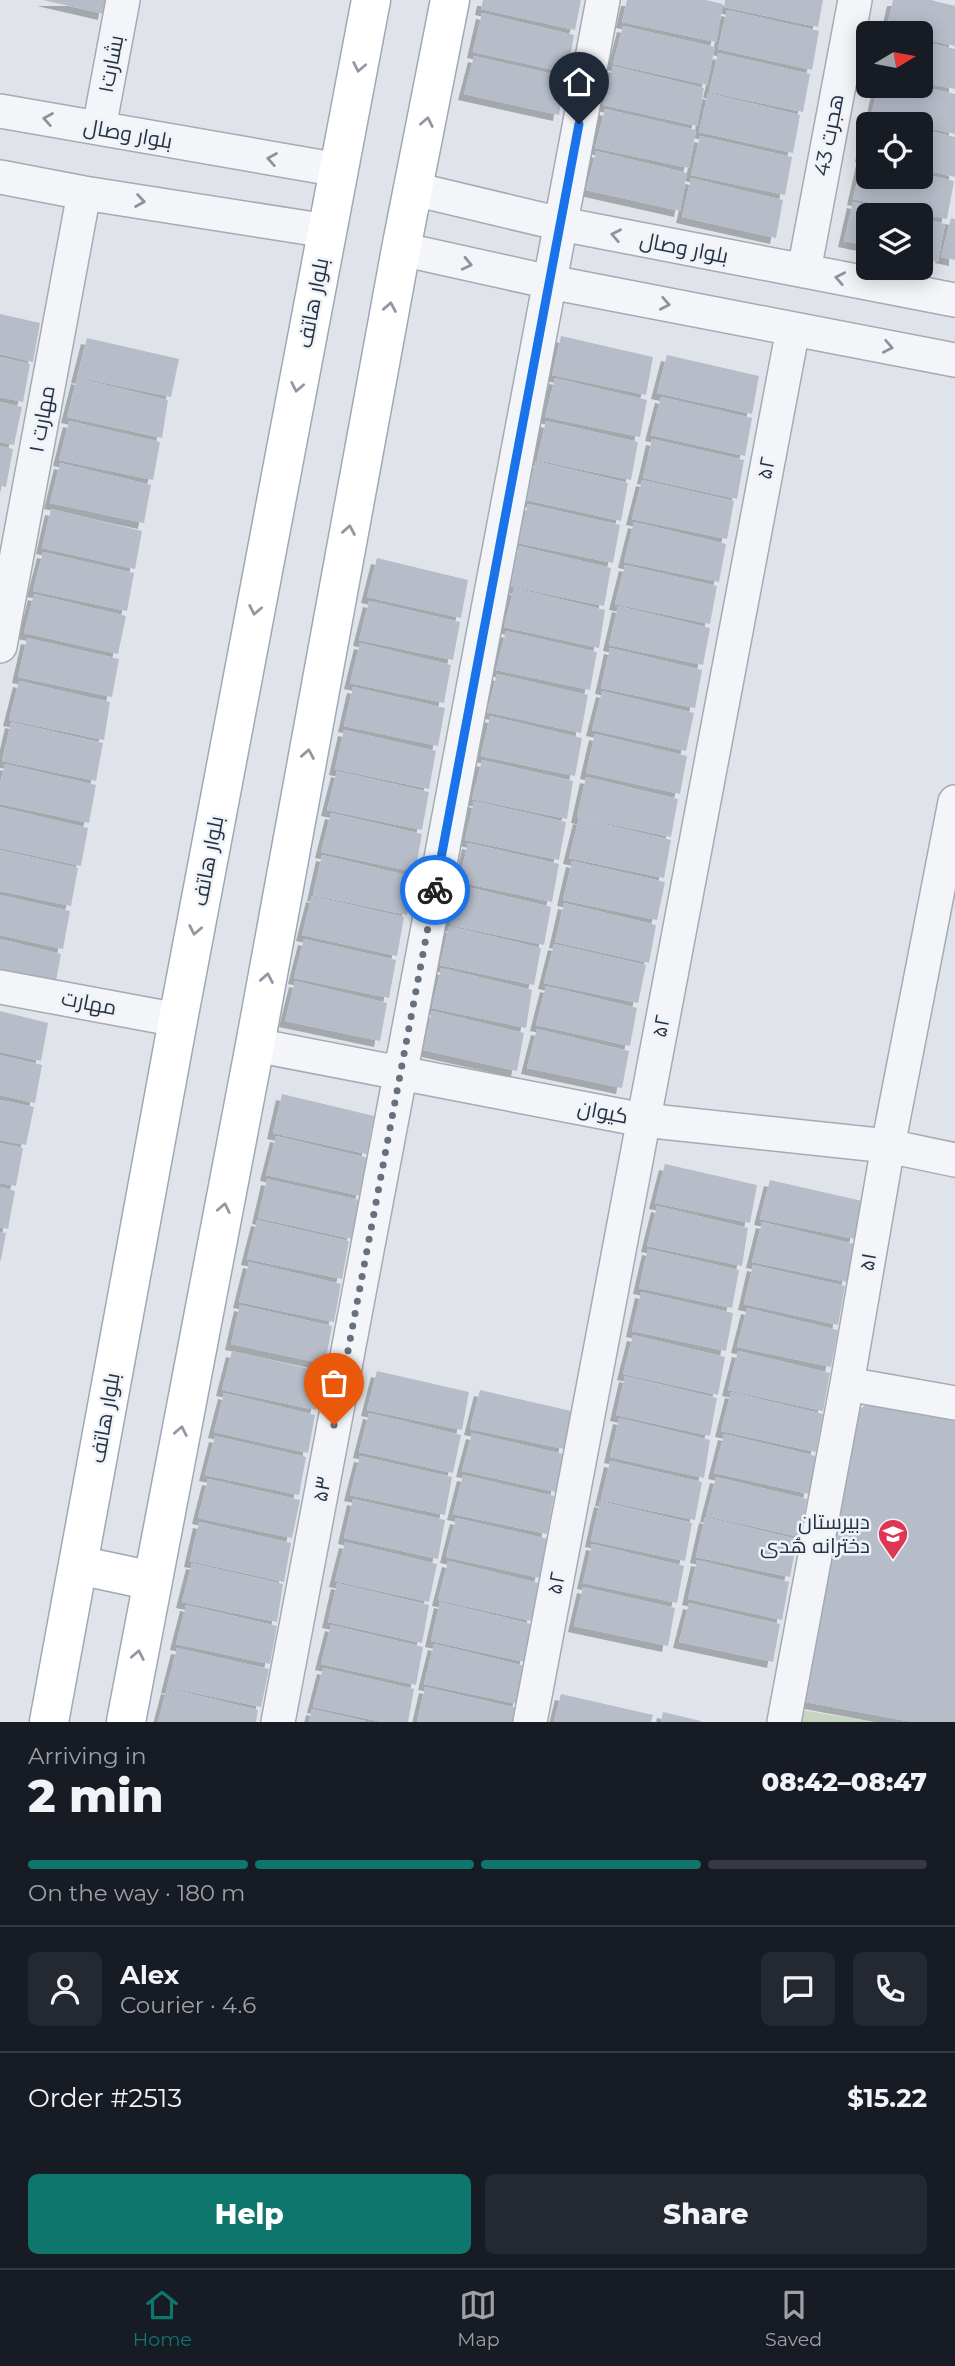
<!DOCTYPE html>
<meta charset="utf-8">
<style>
:root{--surface:#171b24;--page:#242831;--text:#f1f3f6;--muted:#9ea1a6;--line:#363941;--accent:#0f766e}
body{margin:0;font-family:Montserrat,Cairo,sans-serif;background:var(--page);color:var(--text);height:100vh;display:flex;flex-direction:column;font-size:26px;white-space:nowrap}
*{box-sizing:border-box;margin:0}
p{font-size:23px;color:var(--muted)}
.icon{flex:none;width:38px;height:38px;fill:none;stroke:currentColor;stroke-width:2;stroke-linecap:round;stroke-linejoin:round}
.map{position:relative;height:1722px;overflow:hidden}
.sheet{display:flex;flex-direction:column;background:var(--surface);flex:1}
.sheet>*{flex:none}
.needle{width:46px;rotate:80deg}
.buttons{position:absolute;left:856px;top:21px;display:grid;gap:14px}
.buttons a{display:grid;place-items:center;width:77px;height:77px;border-radius:10px;background:var(--surface);box-shadow:0 4px 18px #0003;font-size:35px}
.pin{position:absolute;display:grid;place-items:center;width:60px;height:60px;color:#fff;margin:-72px -30px;border-radius:50% 50% 50% 0;rotate:-45deg;box-shadow:0 0 7px #0007}
.pin .icon{rotate:45deg}
.courier{position:absolute;display:grid;place-items:center;width:70px;height:70px;margin:-35px;border:5px solid #1a73e8;border-radius:50%;background:#fff;color:#222;box-shadow:0 2px 9px #0007}
.head em{font-style:normal;font-weight:800}
.head div{display:flex;flex-direction:column-reverse}
.head{display:flex;align-items:center;justify-content:space-between;height:119px;padding:0 28px}
h1{font-size:46px;font-weight:800;line-height:52px}
.bar{display:grid;grid-template-columns:repeat(4,1fr);gap:10px 7px;align-content:center;height:84px;padding:0 28px}
.bar i{height:9px;border-radius:5px;background:var(--line)}
.bar .on{background:var(--accent)}
.bar p{grid-column:span 4}
.line{display:flex;align-items:center;gap:18px;padding:0 28px;border-top:2px solid var(--line)}
.line div{flex:1}
.round{display:grid;place-items:center;flex:none;width:74px;height:74px;border-radius:10px;background:var(--page)}
.primary-button{display:flex;gap:14px;margin-top:auto;padding:14px 28px}
.primary-button a{flex:1;height:80px;border-radius:10px;background:var(--accent);color:#fff;font-size:28px;font-weight:800;line-height:80px;text-align:center}
.primary-button a+a{background:var(--page);color:var(--text)}
.tabs{display:flex;justify-content:space-around;align-items:center;height:98px;border-top:2px solid var(--line);background:var(--surface);font-size:19px;color:var(--muted)}
.tabs a{display:grid;justify-items:center;gap:4px}
.tabs .on{color:var(--accent)}
.map>svg:first-child{display:block}
</style>
<div class="map">
<svg width="955" height="1722" viewBox="0 0 955 1722">
<defs>
<filter id="shadow"><feDropShadow dx="-6" dy="6" stdDeviation="0" flood-color="#0004"/></filter>
</defs>
<rect width="100%" height="100%" fill="#e0e4ea"/>
<path fill="#c6d5c0" d="M801 1710 874 1722H798Z"/>
<path fill="#b6bdc9" filter="url(#shadow)" d="M43 0H106L104 14Z
M483 0H581L575 30 481 9Z
M627 0H706L723 4 716 42 622 22Z
M725 0H823L818 27 724 7Z
M893 0H931L955 6V46L920 38V33L886 31Z
M727 10 819 31 812 70 718 49Z
M482 13 574 35 567 73 473 52Z
M623 26 715 47 707 85 613 64Z
M920 41 955 49V89L920 82Z
M718 53 810 74 803 112 709 92Z
M474 56 565 77 559 115 464 94Z
M613 66 704 88 697 126 603 105Z
M878 86H920L955 94V134L920 126V124L871 116Z
M708 93 800 115 793 153 699 132Z
M605 109 696 130 689 168 595 148Z
M870 117 896 123V124H868Z
M920 129 955 137V177L920 169Z
M867 130H868V158L861 156Z
M700 136 792 157 785 195 691 175Z
M596 151 687 173 680 211 586 190Z
M862 160 868 161V177H920V173L954 181 947 219 853 199Z
M691 178 783 200 776 238 682 217Z
M853 202 904 214V215H868V246L844 241Z
M920 218 945 224 938 262 920 258Z
M951 218 955 219V260L941 257Z
M0 314 40 323 33 362 0 354Z
M561 336 653 357 646 395 552 375Z
M87 338 179 359 171 397 77 377Z
M667 355 759 376 752 414 657 393Z
M0 357 30 364 23 402 0 397Z
M77 378 168 400 162 438 67 417Z
M555 378 647 400 640 437 545 417Z
M661 397 752 418 745 456 651 435Z
M0 402 22 407 14 445 0 442Z
M69 421 160 442 153 480 59 460Z
M546 421 638 442 631 480 537 460Z
M652 439 744 460 737 499 643 478Z
M0 446 13 449 6 487 0 486Z
M536 461 628 483 621 521 526 500Z
M60 463 151 485 144 523 50 503Z
M642 480 734 501 727 539 632 519Z
M528 504 620 525 613 563 518 543Z
M51 509 142 531 135 569 42 548Z
M634 522 726 544 719 582 624 562Z
M519 546 611 568 604 606 509 586Z
M43 552 134 573 127 611 33 591Z
M377 558 468 580 461 618 367 597Z
M625 565 717 586 710 624 615 604Z
M514 588 605 610 599 648 504 627Z
M34 594 126 616 118 654 24 633Z
M369 601 460 622 453 660 359 640Z
M618 606 710 628 703 665 609 645Z
M506 631 597 652 590 690 496 670Z
M27 638 119 659 112 697 18 677Z
M360 643 451 665 444 703 350 683Z
M610 648 702 670 695 708 601 688Z
M497 674 588 695 581 733 487 712Z
M19 681 110 702 104 740 9 720Z
M353 687 445 708 438 746 344 726Z
M602 691 694 713 686 751 592 730Z
M490 716 582 738 575 776 481 756Z
M11 722 103 743 96 781 2 761Z
M344 730 436 751 429 789 335 769Z
M595 734 687 756 680 794 586 773Z
M482 760 573 781 567 819 472 799Z
M5 764 96 785 89 823 0 804V784Z
M337 771 429 792 422 830 327 810Z
M586 777 678 799 671 837 577 817Z
M474 801 566 822 559 860 465 840Z
M0 807 88 828 81 866 0 848Z
M331 813 422 834 415 872 321 852Z
M579 818 671 840 664 878 569 858Z
M468 843 559 864 552 902 459 882Z
M0 850 78 868 71 906 0 891Z
M322 855 414 877 407 915 313 895Z
M572 861 665 882 657 920 563 900Z
M459 885 551 907 544 945 450 925Z
M0 895 70 911 63 949 0 935Z
M312 896 404 917 397 956 302 935Z
M564 903 656 925 649 963 555 942Z
M449 926 541 948 534 985 440 965Z
M0 939 61 954 54 992 0 980Z
M304 939 396 960 389 998 294 978Z
M554 944 646 965 638 1003 544 983Z
M441 968 532 990 526 1028 432 1008Z
M295 981 387 1003 380 1041 285 1021Z
M546 986 637 1008 630 1046 536 1025Z
M0 1011 48 1023 41 1061 0 1052Z
M432 1011 524 1033 517 1071 423 1050Z
M537 1029 629 1051 622 1088 527 1068Z
M0 1055 42 1065 35 1103 0 1095Z
M282 1094 374 1116 367 1154 273 1133Z
M0 1100 34 1107 26 1145 0 1140Z
M276 1136 368 1158 361 1196 266 1175Z
M0 1143 23 1148 16 1186 0 1183Z
M665 1164 757 1185 750 1223 655 1203Z
M267 1179 359 1200 352 1239 258 1218Z
M770 1180 862 1201 855 1239 760 1219Z
M0 1187 15 1191 8 1229 0 1227Z
M657 1206 748 1228 742 1266 647 1246Z
M257 1220 349 1241 342 1279 247 1259Z
M762 1222 854 1244 847 1282 752 1262Z
M0 1232 6 1233 1 1260H0Z
M648 1249 739 1270 732 1308 639 1288Z
M249 1262 341 1284 334 1322 239 1302Z
M753 1265 845 1286 838 1325 744 1304Z
M641 1292 733 1313 726 1351 632 1331Z
M240 1305 332 1326 325 1364 231 1344Z
M747 1308 838 1330 831 1367 737 1347Z
M633 1335 725 1357 718 1395 623 1374Z
M232 1351 323 1372 316 1410 222 1390Z
M738 1351 830 1373 823 1411 728 1390Z
M377 1371 469 1392 462 1430 367 1410Z
M625 1376 717 1398 710 1436 616 1415Z
M480 1390 571 1411 564 1449 470 1429Z
M731 1392 823 1414 816 1452 721 1431Z
M224 1393 315 1415 308 1453 214 1432Z
M868 1403 955 1421V1722H913L805 1702 859 1410Z
M369 1413 461 1435 453 1473 359 1452Z
M619 1418 710 1440 704 1478 610 1457Z
M472 1433 563 1454 556 1492 462 1471Z
M724 1434 816 1456 809 1494 714 1473Z
M215 1436 306 1457 299 1495 205 1475Z
M360 1456 452 1477 445 1515 350 1495Z
M610 1461 702 1482 695 1520 601 1500Z
M463 1475 554 1496 547 1534 453 1514Z
M716 1477 807 1499 800 1537 706 1516Z
M208 1479 300 1500 292 1538 198 1518Z
M353 1499 445 1520 438 1559 344 1538Z
M600 1501 692 1523 685 1561 591 1541Z
M705 1517 797 1539 790 1577 696 1557Z
M456 1518 548 1539 540 1578 446 1557Z
M199 1522 291 1543 284 1582 190 1561Z
M345 1542 437 1564 429 1602 335 1581Z
M592 1544 684 1566 677 1603 583 1583Z
M697 1560 789 1582 782 1620 688 1599Z
M448 1561 539 1583 532 1621 438 1600Z
M192 1563 283 1584 277 1622 182 1602Z
M337 1583 429 1605 422 1643 328 1622Z
M583 1587 675 1608 668 1646 574 1626Z
M440 1602 531 1624 525 1662 431 1641Z
M689 1603 780 1624 773 1662 679 1642Z
M186 1605 277 1626 270 1664 176 1644Z
M331 1625 423 1647 416 1685 321 1664Z
M434 1644 525 1666 518 1704 424 1684Z
M177 1648 269 1669 261 1707 167 1687Z
M323 1668 414 1689 408 1722H383L313 1707Z
M425 1687 517 1708 514 1722H417Z
M167 1688 258 1710 256 1722H158Z
M561 1694 653 1715 651 1722H554Z
M312 1709 365 1721V1722H309Z
M663 1712 701 1721 700 1722H661Z"/>
<g fill="none" stroke-linecap="round" stroke-linejoin="round">
<g stroke="#a4abb5" stroke-width="36">
<path id="minor" d="M0 111 339 170
M99 128 123 0
M0 177 84 193 327 231
M414 189 561 224 955 300
M401 249 550 282 955 360
M804 271 855 0
M0 646 84 193
M0 987 178 1020
M255 1045 643 1120 888 1146 955 1160
M847 1384 955 1403
M278 1722 603 0
M530 1722 793 329
M784 1722 847 1384 888 1146 955 802"/>
</g>
<g stroke="#9da8b8" stroke-width="41">
<path id="major" d="M78 1565 153 1581
M49 1722 178 1020 371 0
M126 1722 255 1045 401 249 450 0"/>
</g>
<use href="#minor" stroke="#f3f5f8" stroke-width="33"/>
<use href="#major" stroke="#fff" stroke-width="38"/>
</g>
<defs><path id="oneway-chevron" d="M-2-3.5L2.5 0L-2 3.5" fill="none" stroke-width="1.6" stroke-linecap="round" stroke-linejoin="round" transform="scale(1.75)"/></defs>
<g stroke="#9298a2">
<use href="#oneway-chevron" transform="translate(359 67) rotate(101)"/>
<use href="#oneway-chevron" transform="translate(427 122) rotate(-79)"/>
<use href="#oneway-chevron" transform="translate(390 307) rotate(-80)"/>
<use href="#oneway-chevron" transform="translate(297 387) rotate(101)"/>
<use href="#oneway-chevron" transform="translate(349 530) rotate(-80)"/>
<use href="#oneway-chevron" transform="translate(255 610) rotate(101)"/>
<use href="#oneway-chevron" transform="translate(308 754) rotate(-80)"/>
<use href="#oneway-chevron" transform="translate(195 930) rotate(101)"/>
<use href="#oneway-chevron" transform="translate(267 978) rotate(-80)"/>
<use href="#oneway-chevron" transform="translate(224 1208) rotate(-79)"/>
<use href="#oneway-chevron" transform="translate(181 1431) rotate(-79)"/>
<use href="#oneway-chevron" transform="translate(138 1655) rotate(-79)"/>
</g>
<g stroke="#8c949e">
<use href="#oneway-chevron" transform="translate(48 119) rotate(-170)"/>
<use href="#oneway-chevron" transform="translate(272 159) rotate(-170)"/>
<use href="#oneway-chevron" transform="translate(140 201) rotate(9)"/>
<use href="#oneway-chevron" transform="translate(616 235) rotate(-169)"/>
<use href="#oneway-chevron" transform="translate(467 264) rotate(13)"/>
<use href="#oneway-chevron" transform="translate(840 278) rotate(-169)"/>
<use href="#oneway-chevron" transform="translate(665 304) rotate(11)"/>
<use href="#oneway-chevron" transform="translate(888 347) rotate(11)"/>
</g>
<g fill="none" stroke-linecap="round" stroke-linejoin="round">
<path stroke="#67707e" stroke-width="7" stroke-dasharray="0 12.6" d="M334 1425 435 890"/>
<path stroke="#1a73e8" stroke-width="9" d="M435 890 579 124"/>
</g>
<defs>
<g id="school-pin" transform="scale(1.575)"><path d="M0 17L-7.5 6A9.5 9.5 0 1 1 7.5 6Z" fill="#de3653" stroke="#eff3f8"/><path d="M0-5L7-2L0 1L-7-2ZM-4 1L0 2.5L4 1V4Q0 6-4 4Z" fill="#fff"/></g>
</defs>
<g fill-rule="evenodd">
<use href="#school-pin" x="893" y="1534"/>
</g>
<g text-anchor="middle" stroke-width="5" stroke-linejoin="round" paint-order="stroke">
<g font-size="21" fill="#263244" stroke="#eff3f8">
<text transform="translate(111 64) rotate(-79)" y="7">بشارت۱</text>
<text transform="translate(128 134) rotate(10)" y="7">بلوار وصال</text>
<text transform="translate(829 135) rotate(-79)" y="7">هجرت 43</text>
<text transform="translate(684 248) rotate(11)" y="7">بلوار وصال</text>
<text transform="translate(313 303) rotate(-79)" y="7">بلوار هاتف</text>
<text transform="translate(42 419) rotate(-80)" y="7">مهارت ۱</text>
<text transform="translate(766 468) rotate(-79)" y="7">۵۲</text>
<text transform="translate(208 861) rotate(-79)" y="7">بلوار هاتف</text>
<text transform="translate(89 1003) rotate(11)" y="7">مهارت</text>
<text transform="translate(661 1026) rotate(-79)" y="7">۵۲</text>
<text transform="translate(603 1112) rotate(11)" y="7">کیوان</text>
<text transform="translate(868 1262) rotate(-80)" y="7">۵۱</text>
<text transform="translate(105 1418) rotate(-80)" y="7">بلوار هاتف</text>
<text transform="translate(322 1489) rotate(-79)" y="7">۵۳</text>
<text transform="translate(556 1583) rotate(-79)" y="7">۵۲</text>
</g>
<g font-size="21" fill="#263244" stroke="#eff3f8" text-anchor="end">
<text x="870" y="1529">دبیرستان<tspan x="870" dy="24">دخترانه هُدی</tspan></text>
</g>
</g>
</svg>
<div class="buttons">
<a><svg class="needle" viewBox="-14 -14 28 28"><path d="M0-13l5 13h-10z" fill="#e53935"/><path d="M0 13l5-13h-10z" fill="#9ea1a6"/></svg></a>
<a><svg class="icon" aria-label="locate" viewBox="0 0 24 24"><circle cx="12" cy="12" r="6"/><path d="M12 2v4M12 18v4M2 12h4M18 12h4"/></svg></a>
<a><svg class="icon" aria-label="layers" viewBox="0 0 24 24"><path d="M12 4l9 5-9 5-9-5zM3 14l9 5 9-5"/></svg></a>
</div>
<div class="pin" style="left:334px;top:1425px;background:#ea580c"><svg class="icon" aria-label="bag" viewBox="0 0 24 24"><path d="M5 8h14l-1 12H6zM9 8a3 3 0 0 1 6 0"/></svg></div>
<div class="pin" style="left:579px;top:124px;background:#1f2937"><svg class="icon" aria-label="home" viewBox="0 0 24 24"><path d="M3 11l9-7 9 7M6 9v11h12V9"/></svg></div>
<div class="courier" style="left:435px;top:890px"><svg class="icon" aria-label="bike" viewBox="0 0 24 24"><circle cx="6" cy="16" r="4"/><circle cx="18" cy="16" r="4"/><path d="M6 16l4-8h5l3 8M10 8l3 8H6M13 5h3"/></svg></div>
</div>
<section class="sheet">
<div class="head"><div><h1>2 min</h1><p>Arriving in</p></div><em>08:42–08:47</em></div>
<div class="bar"><i class="on"></i><i class="on"></i><i class="on"></i><i></i><p>On the way · 180 m</p></div>
<div class="line" style="height:126px"><a class="round"><svg class="icon" aria-label="person" viewBox="0 0 24 24"><circle cx="12" cy="8" r="4"/><path d="M4 21q1-7 8-7t8 7"/></svg></a><div><b>Alex</b><p>Courier · 4.6</p></div><a class="round"><svg class="icon" aria-label="chat" viewBox="0 0 24 24"><path d="M4 5h16v11H9l-5 4z"/></svg></a><a class="round"><svg class="icon" aria-label="phone" viewBox="0 0 24 24"><path d="M5 4h4l2 5-3 2q2 4 5 5l2-3 5 2v4C11 20 4 13 5 4z"/></svg></a></div>
<div class="line" style="height:91px"><div>Order #2513</div><b>$15.22</b></div>
<div class="primary-button"><a>Help</a><a>Share</a></div>
</section>
<nav class="tabs">
<a class="on"><svg class="icon" aria-label="home" viewBox="0 0 24 24"><path d="M3 11l9-7 9 7M6 9v11h12V9"/></svg>Home</a>
<a><svg class="icon" aria-label="map" viewBox="0 0 24 24"><path d="M3 6l6-2 6 2 6-2v14l-6 2-6-2-6 2zM9 4v14M15 6v14"/></svg>Map</a>
<a><svg class="icon" aria-label="saved" viewBox="0 0 24 24"><path d="M7 4h10v16l-5-4-5 4z"/></svg>Saved</a>
</nav>
